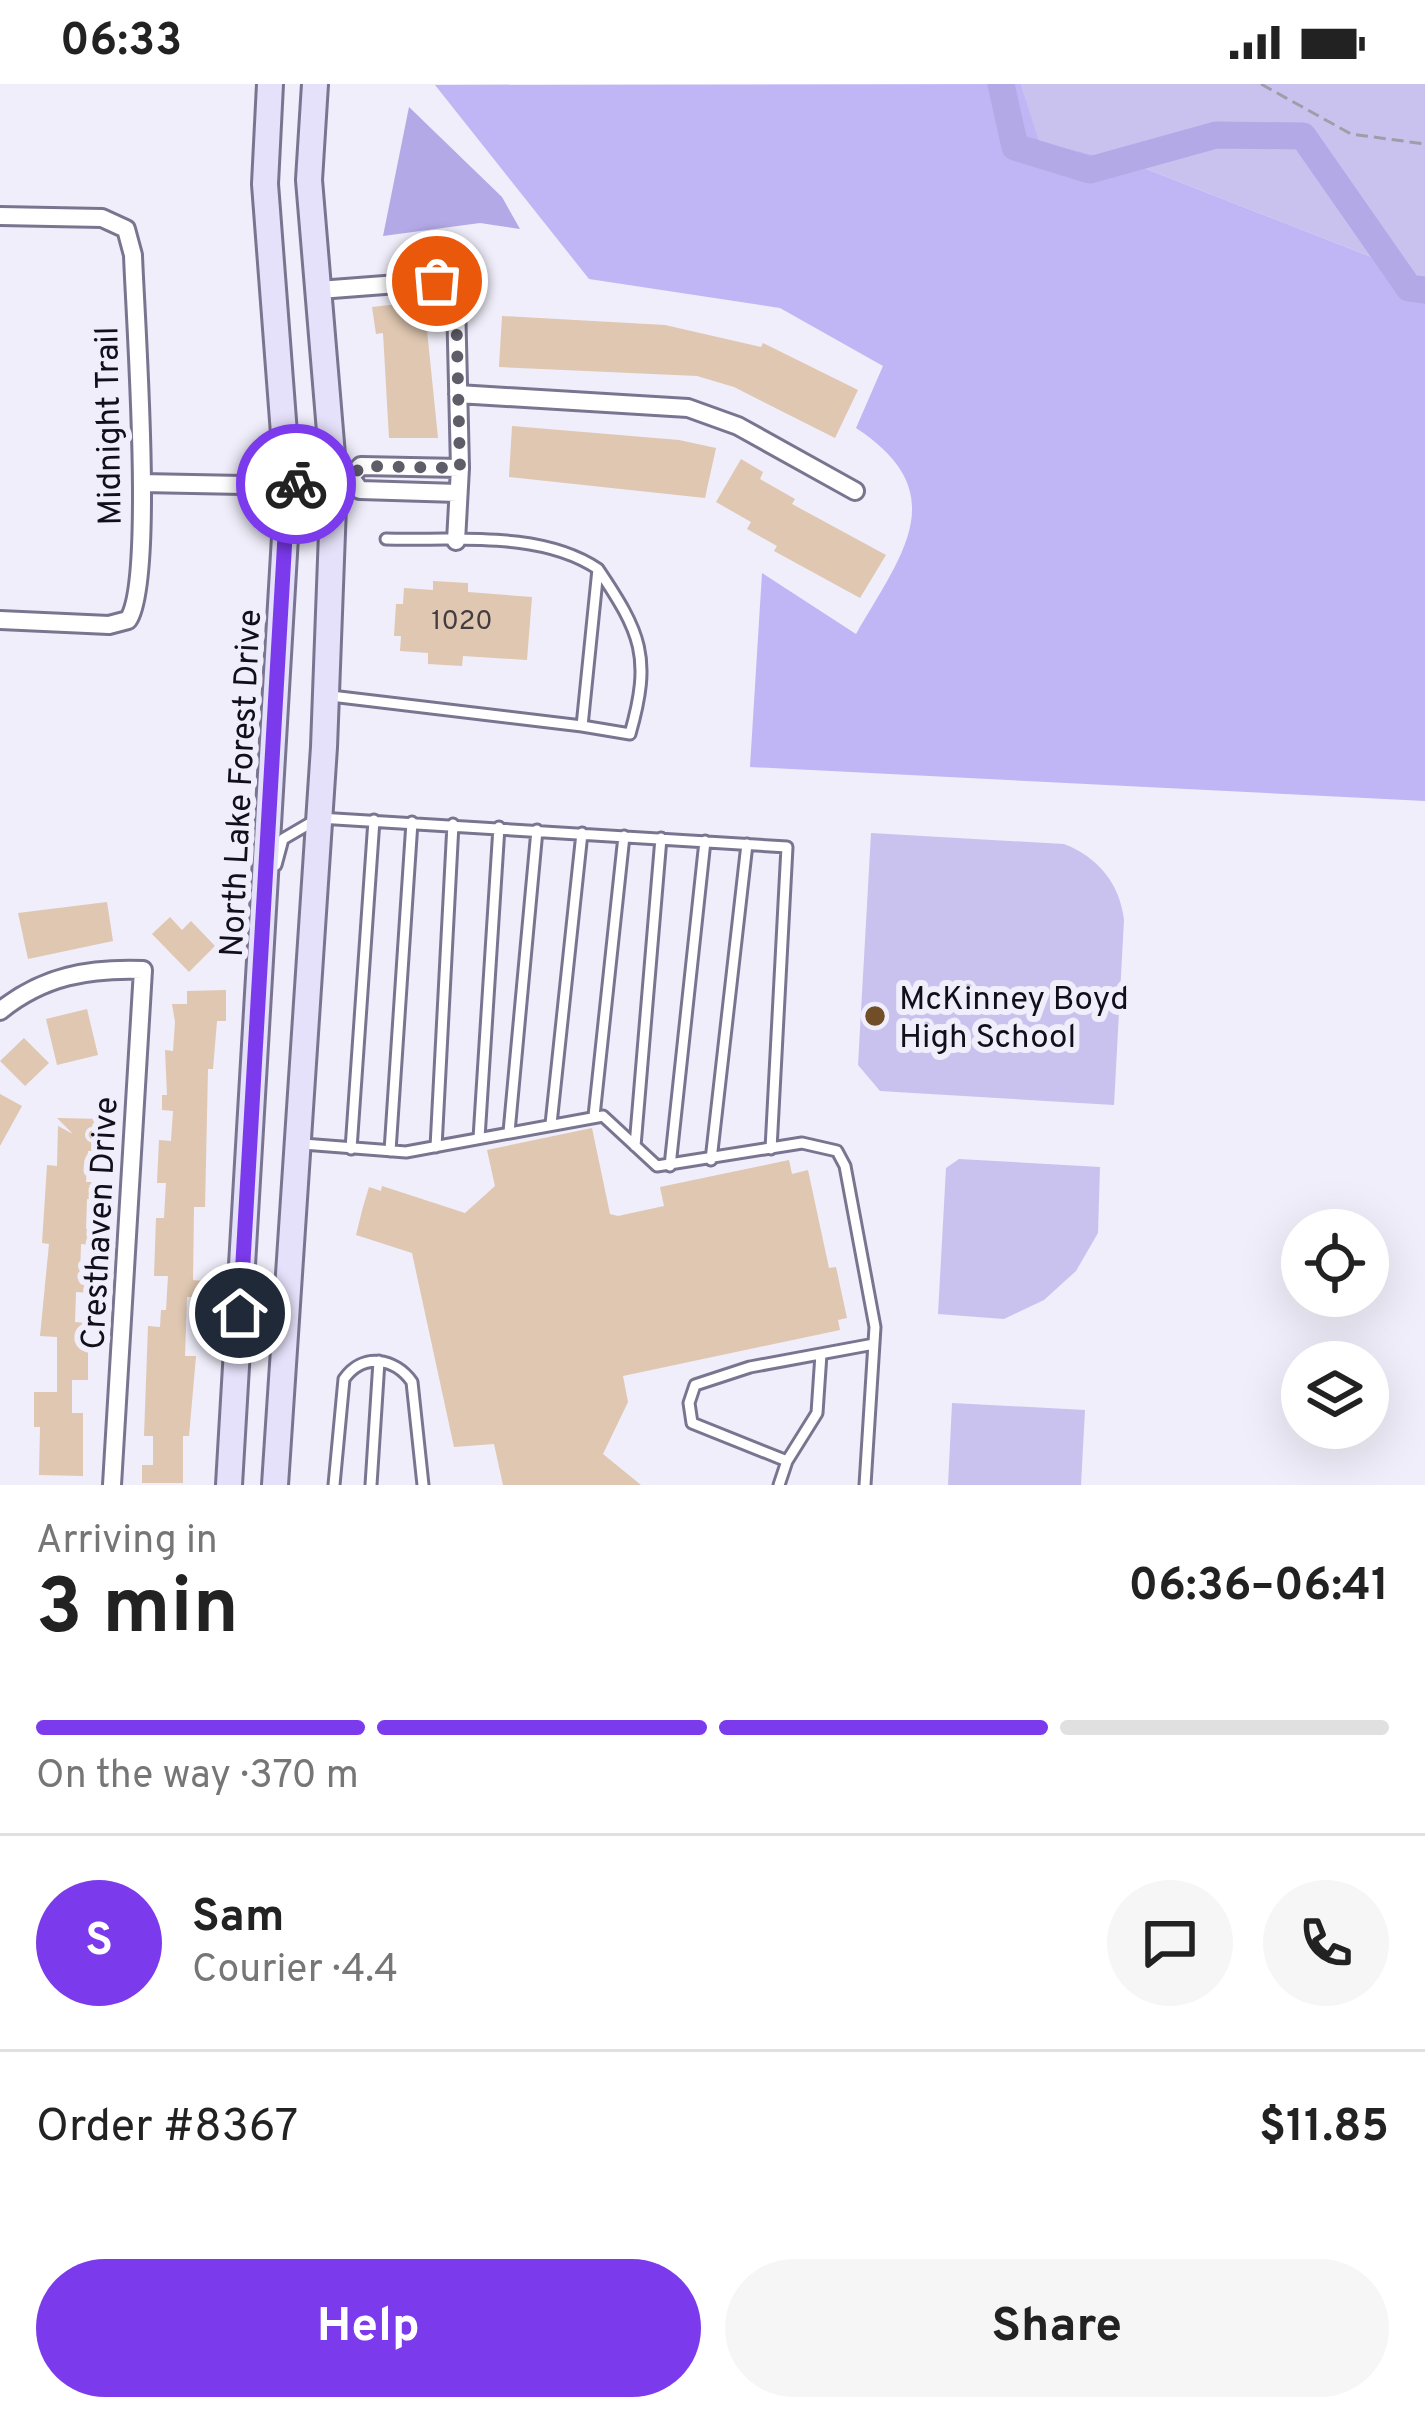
<!DOCTYPE html>
<meta charset="utf-8">
<style>
:root{--surface:#fff;--page:#f6f6f6;--text:#222;--muted:#767676;--line:#e0e0e0;--accent:#7c3aed}
body{margin:0;font-family:Overpass,sans-serif;background:var(--page);color:var(--text);height:100vh;display:flex;flex-direction:column;font-size:45px;white-space:nowrap}
*{box-sizing:border-box;margin:0}
p{font-size:39px;color:var(--muted)}
.icon{flex:none;width:66px;height:66px;fill:none;stroke:currentColor;stroke-width:2;stroke-linecap:round;stroke-linejoin:round}
.map{position:relative;height:1401px;overflow:hidden}
.sheet{display:flex;flex-direction:column;background:var(--surface);flex:1}
.sheet>*{flex:none}
.buttons{position:absolute;left:1281px;top:1125px;display:grid;gap:24px}
.buttons a{display:grid;place-items:center;width:108px;height:108px;border-radius:50%;background:var(--surface);box-shadow:0 12px 48px #0002;font-size:60px}
.pin{position:absolute;display:grid;place-items:center;width:102px;height:102px;color:#fff;margin:-51px;border:6px solid #fff;border-radius:50%;box-shadow:0 3px 12px #0007}
.courier{position:absolute;display:grid;place-items:center;width:120px;height:120px;margin:-60px;border:9px solid #7c3aed;border-radius:50%;background:#fff;color:#222;box-shadow:0 3px 15px #0007}
.headline em{font-style:normal;font-weight:700}
.headline div{display:flex;flex-direction:column-reverse}
.headline{display:flex;align-items:center;justify-content:space-between;height:204px;padding:0 36px}
h1{font-size:78px;font-weight:700;line-height:90px}
.bar{display:grid;grid-template-columns:repeat(4,1fr);gap:18px 12px;align-content:center;height:144px;padding:0 36px}
.bar i{height:15px;border-radius:9px;background:var(--line)}
.bar .current{background:var(--accent)}
.bar p{grid-column:span 4}
.line{display:flex;align-items:center;gap:30px;padding:0 36px;border-top:3px solid var(--line)}
.line div{flex:1}
.round{display:grid;place-items:center;flex:none;width:126px;height:126px;border-radius:63px;background:var(--page)}
.cta{display:flex;gap:24px;margin-top:auto;padding:24px 36px}
.cta a{flex:1;height:138px;border-radius:72px;background:var(--accent);color:#fff;font-size:48px;font-weight:700;line-height:138px;text-align:center}
.cta a+a{background:var(--page);color:var(--text)}
.status{display:flex;justify-content:space-between;align-items:center;height:84px;padding:0 60px;background:var(--surface);direction:ltr}
.status svg{height:33px;fill:currentColor}
.map>svg:first-child{display:block}
</style>
<div class="status"><b>06:33</b><svg viewBox="0 0 49 12"><path d="M0 12V9h3v3zM5 12V6h3v6zM10 12V3h3v9zM15 12V0h3v12zM26 1h20v11H26zM47 4h2v5h-2z"/></svg></div>
<div class="map">
<svg width="1425" height="1401" viewBox="0 0 1425 1401">
<rect width="100%" height="100%" fill="#efeefa"/>
<path fill="#c9c2ef" d="M1021 0H1425V194L1131 79 1038 58Z
M871 749 1064 760C1098 773 1120 800 1124 836L1114 1021 880 1007 858 981Z
M959 1075 1100 1083 1098 1149 1076 1187 1044 1216 1004 1235 938 1230 946 1084Z
M952 1319 1085 1326 1081 1401H948Z"/>
<path fill="#c0b6f5" d="M1021 0 1039 58 1131 79 1425 194V717L750 683 762 489 856 550C902 470 955 409 856 344L883 282 780 224 589 195 435 1Z"/>
<path fill="#b3a9e7" d="M409 23 502 113 520 145 480 139 383 152Z"/>
<g fill="none" stroke-linecap="round" stroke-linejoin="round">
<path stroke="#b3a9e7" stroke-width="27" d="M1001 0 1015 63 1090 86 1216 51 1303 52 1409 204 1425 206"/>
</g>
<path fill="#dfc7b1" d="M424 217 438 354H389L383 249 376 250 372 223Z
M502 232 665 241 761 263 763 259 858 306 835 354 734 303 697 292 499 283Z
M512 342 679 356 716 364 705 414 509 393Z
M741 375 763 388 760 395 795 415 792 420 886 471 860 514 774 467 777 462 747 445 751 438 716 418Z
M433 497 468 499V508L532 513 527 576 463 572 462 582 428 580V569L400 567 401 552H394L396 520H403L404 504 433 506Z
M107 818 113 857 28 875 18 829Z
M170 833 182 846 191 837 215 862 189 888 152 850Z
M226 906V937H217L213 985H208L205 1123H194L193 1196 204 1197 203 1213H187L185 1272H196L189 1352H183V1399H142V1381H153V1352H144L148 1242 160 1243 161 1226H166L168 1192H154L156 1134H164L166 1099H157L159 1056 171 1057 173 1027 162 1026V1011H167L165 966 173 967 175 938 172 920H187V907Z
M87 925 98 971 57 981 46 935Z
M24 954 49 979 25 1002 0 977Z
M0 1010 22 1022 0 1062Z
M57 1034 103 1035 102 1067H88L86 1098H97L95 1116 87 1115 86 1145H93V1161L81 1160 80 1192 91 1193 90 1209 76 1208 75 1238 88 1239V1296H72V1329H83V1392L39 1391 40 1343H34V1308H57V1253L40 1252 49 1160 42 1159 47 1081 57 1082 58 1042 73 1050Z
M592 1044 610 1130 618 1132 664 1122 660 1103 789 1076 792 1090 808 1086 829 1184 836 1183 847 1234 838 1236 840 1246 623 1292 628 1318 603 1370 641 1401H503L494 1360 454 1363 412 1169 356 1151 363 1123 369 1103 381 1107 382 1102 465 1129 495 1102 487 1066Z"/>
<g fill="none" stroke-linecap="round" stroke-linejoin="round">
<g stroke="#797590" stroke-width="15">
<path id="lane" d="M331 612 582 642 598 485C540 446 453 457 386 455
M582 642 630 650C652 573 641 549 598 485
M276 781 283 755 319 734 787 763 771 1065
M594 1032 624 752
M551 1040 582 749
M509 1048 537 746
M479 1054 499 743
M303 1060 406 1068 603 1032 657 1082 802 1059 837 1067 845 1082 875 1243 865 1401
M635 1062 661 754
M436 1063 453 740
M351 1065 374 736
M390 1067 412 738
M711 1076 747 760
M670 1082 705 757
M787 1377 692 1339 689 1319 695 1301 750 1283 874 1260
M334 1401 344 1295C363 1268 395 1274 412 1298L423 1401
M371 1401 379 1277
M779 1401 787 1377 817 1329 821 1270"/>
</g>
<g stroke="#797590" stroke-width="22">
<path id="street" d="M0 132 102 134 126 145 133 171C135 232 155 498 128 536L109 541 0 536
M319 206 437 197 456 217 460 384 456 457
M458 310 688 324 738 342 855 407
M350 393 361 382 460 384
M350 393 360 406 458 409
M142 399 288 402
M0 927C43 892 89 884 143 886L112 1401"/>
</g>
<g stroke="#797590" stroke-width="30">
<path id="secondary" d="M229 1401 288 402 265 100 270 0
M275 1401 324 663 334 395 309 96 315 0"/>
</g>
<path stroke="#9e9da8" stroke-width="3" stroke-dasharray="12 6" stroke-linecap="butt" d="M1261 0 1351 50 1425 60"/>
<use href="#lane" stroke="#fff" stroke-width="9"/>
<use href="#street" stroke="#fff" stroke-width="16"/>
<use href="#secondary" stroke="#e6e1fa" stroke-width="24"/>
</g>
<g fill="none" stroke-linecap="round" stroke-linejoin="round">
<path stroke="#5f5d68" stroke-width="12" stroke-dasharray="0 21.6" d="M296 400 350 394 362 382 460 384 456 217 437 197"/>
<path stroke="#7c3aed" stroke-width="15" d="M240 1229 288 401 296 400"/>
</g>
<circle fill="#714d28" stroke="#efeefa" stroke-width="4.5" cx="875" cy="932" r="12"/>
<g text-anchor="middle" stroke-width="12" stroke-linejoin="round" paint-order="stroke">
<g font-size="27" fill="#443d3f">
<text x="462" y="545">1020</text>
</g>
<g font-size="33" fill="#110f19" stroke="#efeefa">
<text transform="translate(107 342) rotate(-91)" y="12">Midnight Trail</text>
<text transform="translate(239 699) rotate(-87)" y="12">North Lake Forest Drive</text>
<text transform="translate(98 1139) rotate(-87)" y="12">Cresthaven Drive</text>
</g>
<g font-size="33" fill="#110f19" stroke="#efeefa" text-anchor="start">
<text x="899" y="925">McKinney Boyd<tspan x="899" dy="38">High School</tspan></text>
</g>
</g>
</svg>
<div class="buttons">
<a><svg class="icon" aria-label="locate" viewBox="0 0 24 24"><circle cx="12" cy="12" r="6"/><path d="M12 2v4M12 18v4M2 12h4M18 12h4"/></svg></a>
<a><svg class="icon" aria-label="layers" viewBox="0 0 24 24"><path d="M12 4l9 5-9 5-9-5zM3 14l9 5 9-5"/></svg></a>
</div>
<div class="pin" style="left:437px;top:197px;background:#ea580c"><svg class="icon" aria-label="bag" viewBox="0 0 24 24"><path d="M5 8h14l-1 12H6zM9 8a3 3 0 0 1 6 0"/></svg></div>
<div class="pin" style="left:240px;top:1229px;background:#1f2937"><svg class="icon" aria-label="home" viewBox="0 0 24 24"><path d="M3 11l9-7 9 7M6 9v11h12V9"/></svg></div>
<div class="courier" style="left:296px;top:400px"><svg class="icon" aria-label="bike" viewBox="0 0 24 24"><circle cx="6" cy="16" r="4"/><circle cx="18" cy="16" r="4"/><path d="M6 16l4-8h5l3 8M10 8l3 8H6M13 5h3"/></svg></div>
</div>
<section class="sheet">
<div class="headline"><div><h1>3 min</h1><p>Arriving in</p></div><em>06:36–06:41</em></div>
<div class="bar"><i class="current"></i><i class="current"></i><i class="current"></i><i></i><p>On the way · 370 m</p></div>
<div class="line" style="height:216px"><b class="round" style="background:var(--accent);color:#fff">S</b><div><b>Sam</b><p>Courier · 4.4</p></div><a class="round"><svg class="icon" aria-label="chat" viewBox="0 0 24 24"><path d="M4 5h16v11H9l-5 4z"/></svg></a><a class="round"><svg class="icon" aria-label="phone" viewBox="0 0 24 24"><path d="M5 4h4l2 5-3 2q2 4 5 5l2-3 5 2v4C11 20 4 13 5 4z"/></svg></a></div>
<div class="line" style="height:156px"><div>Order #8367</div><b>$11.85</b></div>
<div class="cta"><a>Help</a><a>Share</a></div>
</section>
